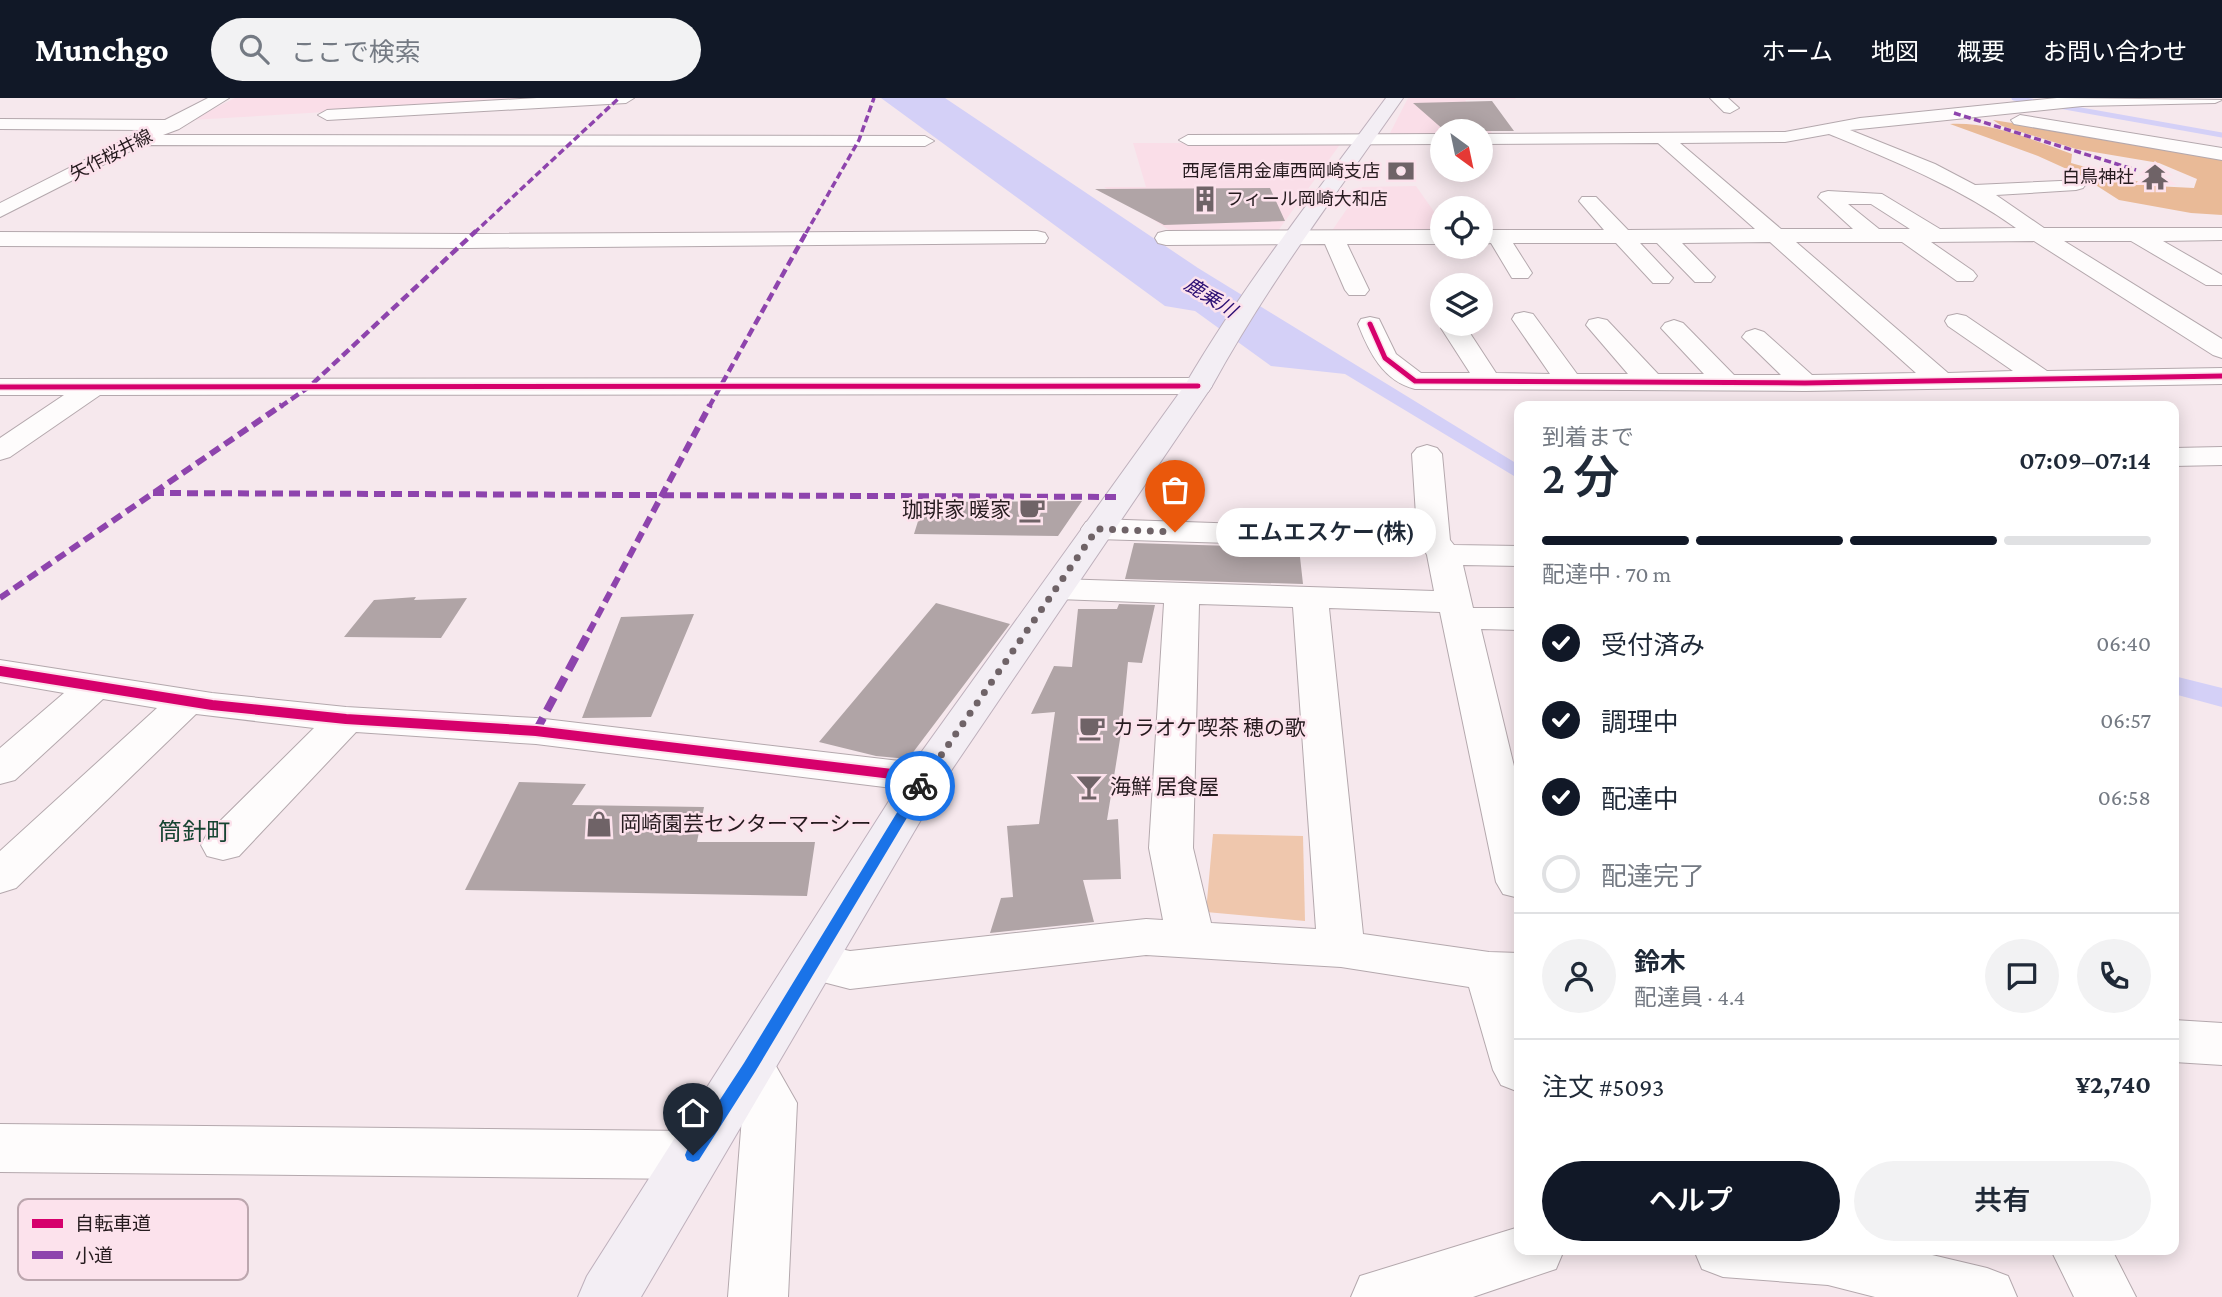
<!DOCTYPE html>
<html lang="ja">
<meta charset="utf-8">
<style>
:root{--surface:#fff;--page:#f2f2f3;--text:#1f2937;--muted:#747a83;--line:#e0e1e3;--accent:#111827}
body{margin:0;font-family:"Crimson Pro","Noto Sans JP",serif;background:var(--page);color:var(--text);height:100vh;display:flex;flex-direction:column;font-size:26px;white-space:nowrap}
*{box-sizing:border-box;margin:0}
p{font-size:23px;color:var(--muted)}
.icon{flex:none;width:38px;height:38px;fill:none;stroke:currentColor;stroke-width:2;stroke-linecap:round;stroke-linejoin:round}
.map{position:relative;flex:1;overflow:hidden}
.panel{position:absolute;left:1514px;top:303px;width:665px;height:854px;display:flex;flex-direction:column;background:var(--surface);border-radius:14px;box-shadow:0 4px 18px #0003}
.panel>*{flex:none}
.needle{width:46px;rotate:147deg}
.controls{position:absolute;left:1430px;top:21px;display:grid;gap:14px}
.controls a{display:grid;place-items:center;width:63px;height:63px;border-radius:50%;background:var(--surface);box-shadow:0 4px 18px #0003;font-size:35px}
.pin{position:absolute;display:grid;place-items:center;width:60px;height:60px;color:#fff;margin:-72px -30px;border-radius:50% 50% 50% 0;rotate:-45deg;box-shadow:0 0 7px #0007}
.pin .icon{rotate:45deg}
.courier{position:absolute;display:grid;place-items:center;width:70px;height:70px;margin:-35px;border:5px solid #1a73e8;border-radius:50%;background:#fff;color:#222;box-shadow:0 2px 9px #0007}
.bubble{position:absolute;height:49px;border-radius:24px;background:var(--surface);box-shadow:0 4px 18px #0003;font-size:23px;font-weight:600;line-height:49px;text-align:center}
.overview em{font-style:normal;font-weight:600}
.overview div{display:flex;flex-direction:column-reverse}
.overview{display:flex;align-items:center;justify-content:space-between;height:119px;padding:0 28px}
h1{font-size:46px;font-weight:600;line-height:52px}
.bar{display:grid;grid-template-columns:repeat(4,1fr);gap:10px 7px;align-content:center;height:84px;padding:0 28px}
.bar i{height:9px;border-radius:5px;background:var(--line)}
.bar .active{background:var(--accent)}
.bar p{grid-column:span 4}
.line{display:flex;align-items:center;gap:18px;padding:0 28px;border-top:2px solid var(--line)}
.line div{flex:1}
.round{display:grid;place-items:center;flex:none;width:74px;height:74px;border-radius:37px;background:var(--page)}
ol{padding:0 28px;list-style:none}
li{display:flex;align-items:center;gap:21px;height:77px}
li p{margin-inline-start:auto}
li .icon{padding:7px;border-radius:50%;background:var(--accent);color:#fff;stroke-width:4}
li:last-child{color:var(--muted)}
li i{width:38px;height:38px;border:4px solid var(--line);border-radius:50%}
.button{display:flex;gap:14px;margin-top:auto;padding:14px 28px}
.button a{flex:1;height:80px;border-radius:42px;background:var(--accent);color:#fff;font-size:28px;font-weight:600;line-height:80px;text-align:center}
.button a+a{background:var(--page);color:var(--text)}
header{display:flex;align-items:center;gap:42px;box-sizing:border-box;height:98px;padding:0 35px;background:var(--accent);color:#fff}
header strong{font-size:33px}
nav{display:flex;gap:38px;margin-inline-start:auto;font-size:24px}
.search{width:490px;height:63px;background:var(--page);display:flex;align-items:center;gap:18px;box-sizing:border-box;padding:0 24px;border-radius:38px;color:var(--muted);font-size:26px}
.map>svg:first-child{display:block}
</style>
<header>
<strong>Munchgo</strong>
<div class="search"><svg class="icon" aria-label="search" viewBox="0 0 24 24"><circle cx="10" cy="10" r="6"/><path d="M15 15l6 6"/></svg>ここで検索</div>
<nav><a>ホーム</a><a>地図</a><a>概要</a><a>お問い合わせ</a></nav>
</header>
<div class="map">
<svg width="2222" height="1199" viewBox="0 0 2222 1199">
<rect width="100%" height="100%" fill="#f6e8ed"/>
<path fill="#fadee8" d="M235 0H562L191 22Z
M1408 0H1515L1516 1 1465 2 1493 36 1481 37 1480 33H1442V38L1388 39Z
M1133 45H1341L1275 137 1175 136 1104 89H1146Z
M1416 88 1442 125V137L1331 134 1362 89Z"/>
<path fill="#efc7ad" d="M1213 736 1303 738 1305 823 1206 814Z"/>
<path fill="#e9ba97" d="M1993 22 2222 59V117L2191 115 2119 102 2080 77 2038 58 1950 26C1992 24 2033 42 2072 56L2071 65 2154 88 2194 90 2197 81 2159 65 2076 51 2002 28Z"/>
<path fill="#d4d0f7" d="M881 0H945L1198 170 1519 367V381L1345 276 1271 268 1195 213 1165 208Z
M2174 578 2222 590V609L2174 596Z"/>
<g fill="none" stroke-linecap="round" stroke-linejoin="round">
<path stroke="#d4d0f7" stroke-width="5" d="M2014 0 2222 37"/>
</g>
<path fill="#b0a4a6" d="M1492 3 1514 33H1445L1413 5Z
M1270 90 1285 123 1164 127 1095 91Z
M1082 403 1058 438 914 436 924 404Z
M1134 445 1299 450 1303 486 1125 481Z
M416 499 414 502 467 500 441 540 344 539 374 502Z
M936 505 1010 526 908 661 876 658 819 644Z
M1119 506 1155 507 1142 565 1128 564 1121 635 1107 722 1118 721 1121 781 1083 782 1094 824 990 835 1001 800 1013 799 1007 728 1039 726 1055 614 1031 616 1054 568 1072 569 1078 511H1117Z
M694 516 651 619 582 620 621 519Z
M519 684 586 686 572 707 704 709 697 744H815L807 798 465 792Z"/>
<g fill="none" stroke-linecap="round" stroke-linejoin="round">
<g stroke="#b4a8ad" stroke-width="2">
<path id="minor" d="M208 0H229L179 31 163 37 925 38 934 43 925 48 142 47 0 119V105L144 32 0 31V21L165 22Z
M537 0H634L626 5 327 22 318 17 327 12Z
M1710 0H1728L1739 10 1730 15 1724 14Z
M2057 0 2222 2 2215 5 2082 8 1850 32 1935 66 1975 87 2083 82 2086 86 2083 90 2076 92 1996 97 2044 130H2222V142L2163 143 2222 177V187H2206L2131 143H2064L2222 241V260L2213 257 2034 143 1931 144 1973 173 1977 178 1973 183H1957L1902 144H1796L1948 275 2013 273 1948 228 1945 223 1948 218 1957 216 1966 218 2047 273 2222 270V286L1805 293 1415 291C1383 283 1369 254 1358 226L1361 221 1370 219 1379 221 1396 256 1421 275H1470L1441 230 1444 226H1464L1496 275 1550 276 1512 221 1515 216 1524 214 1533 216 1577 276H1628L1586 227 1589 222 1598 220 1607 222 1658 276H1704L1661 230 1665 225 1674 222 1683 225 1734 277H1781L1742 239 1746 234 1755 231 1764 234 1812 277 1916 275 1770 144 1682 145 1715 179 1711 184H1695L1657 145H1640L1673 180 1669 185H1653L1616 145H1513L1532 175 1528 180H1512L1491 145 1480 146V132H1604L1579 103 1582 99H1596L1628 132 1755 131 1658 45 1480 46V36L1785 34 1860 20ZM1829 36C1894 63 1959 89 2016 130L1940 131 1882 96 1828 93 1821 95 1818 99 1853 131H1781L1680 45 1785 44ZM1848 106H1871L1910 131H1879Z
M2020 17 2222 50V62L2014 26 2011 22Z
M1442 36V46L1188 47 1179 42 1188 37Z
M1442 132V146H1347L1369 192 1365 197H1349L1345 192 1325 146 1166 147 1158 145 1155 140 1158 135 1166 133Z
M1037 133 1045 135 1048 140 1045 145 466 150 0 148V134L466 136Z
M1198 280 1208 282 1212 288 1208 294 1198 296 100 297 10 359 0 362V340L64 297H0V281Z
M1427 347 1437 350 1442 356 1450 442 1454 447 1519 448V468L1463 467 1473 510H1519V532L1481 531 1519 689V800L1503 796 1496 784 1440 514 1329 510 1363 836 1489 854 1519 855V994L1501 987 1493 972 1469 889 1341 869 1146 857 850 891 796 877 789 864 796 851 813 845 850 853 1146 821 1163 822 1149 750 1164 505 1058 501 1046 498 1041 491 1046 484 1058 481 1434 493 1427 457 1424 451 1097 441 1086 438 1081 431 1086 424 1097 421 1417 432 1412 356 1417 350ZM1199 506 1293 509 1316 831 1211 825 1193 750Z
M2222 349V367L2174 368V350Z
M0 562 212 595 346 609 536 620 925 666 940 670 946 680 940 690 925 694 536 646 356 634 239 758 223 762 207 758 201 747 207 736 314 630 196 616 16 790 0 795V753L157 610 103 601 15 682 0 686V650L64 595 0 584Z
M2174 922 2222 925V967L2174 964Z
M750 947 768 954 797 1005 788 1199H728L743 1006 724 969 732 954Z
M0 1026 693 1033 713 1040 721 1057 713 1074 693 1081 0 1074Z
M1519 1129V1152H1564L1556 1171 1473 1199H1351L1360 1178Z
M1694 1152H1911L1987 1170 2008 1178 2017 1199H1875L1828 1187 1723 1179 1702 1171Z
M2051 1152H2112L2136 1199H2074Z"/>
</g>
<g stroke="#beb0bc" stroke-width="2">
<path id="major" d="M1386 0H1403C1337 95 1267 187 1212 288L942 686 641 1199H578L587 1178 910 670 1185 287C1244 186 1317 94 1386 0Z"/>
</g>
<use href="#minor" fill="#fefcfc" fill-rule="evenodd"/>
<use href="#major" fill="#f3eef4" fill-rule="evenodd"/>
<path stroke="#8e44ad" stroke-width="3.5" stroke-dasharray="7 3.5" stroke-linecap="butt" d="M1954 15 2136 72
M474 135 619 0
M806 135 859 42 874 0"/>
<path stroke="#8e44ad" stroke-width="4.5" stroke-dasharray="9 4.5" stroke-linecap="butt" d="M280 309 309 289 476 133
M709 309 807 133"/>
<path stroke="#8e44ad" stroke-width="6" stroke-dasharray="11 6" stroke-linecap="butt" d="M153 395 1121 399
M0 500 282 307
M589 534 710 307"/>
<path stroke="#8e44ad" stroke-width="8" stroke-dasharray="15 8" stroke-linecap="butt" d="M536 633 590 532"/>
<g stroke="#fce2ec" stroke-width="8">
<path id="cycleway-far1" d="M1370 226 1385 260 1415 283 1805 285 2222 278
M0 289 1198 288"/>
</g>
<g stroke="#fce2ec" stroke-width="14">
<path id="cycleway" d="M0 573 212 607 346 621 536 633 925 680"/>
</g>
<use href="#cycleway-far1" stroke="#d6006c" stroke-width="5"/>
<use href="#cycleway" stroke="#d6006c" stroke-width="10"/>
</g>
<path fill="#1a73e8" d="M920 684 926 688 755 974 699 1062 693 1064 687 1062 685 1057 687 1052 744 965 915 685Z"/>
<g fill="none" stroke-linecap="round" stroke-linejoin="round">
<path stroke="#6f6367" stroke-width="7" stroke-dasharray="0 12.6" d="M920 688 1097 431 1175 434"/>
</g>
<defs>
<g id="bank-bare" transform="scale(2.1)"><path d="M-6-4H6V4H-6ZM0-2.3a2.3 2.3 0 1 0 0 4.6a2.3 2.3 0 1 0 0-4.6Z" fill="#6f6367" stroke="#fce2ec" stroke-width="2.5" paint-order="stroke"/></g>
<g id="temple-bare" transform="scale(2.1)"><path d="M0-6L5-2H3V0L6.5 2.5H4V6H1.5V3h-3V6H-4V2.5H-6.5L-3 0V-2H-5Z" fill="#6f6367" stroke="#fce2ec" stroke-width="2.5" paint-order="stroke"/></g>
<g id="building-bare" transform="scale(2.1)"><path d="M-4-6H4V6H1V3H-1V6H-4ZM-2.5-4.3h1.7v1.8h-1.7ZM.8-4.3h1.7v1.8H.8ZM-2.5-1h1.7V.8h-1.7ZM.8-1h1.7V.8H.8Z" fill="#6f6367" stroke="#fce2ec" stroke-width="2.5" paint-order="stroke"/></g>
<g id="cafe-bare" transform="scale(2.1)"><path d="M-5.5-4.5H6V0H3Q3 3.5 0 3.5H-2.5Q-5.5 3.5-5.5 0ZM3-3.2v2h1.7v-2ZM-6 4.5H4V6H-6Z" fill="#6f6367" stroke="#fce2ec" stroke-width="2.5" paint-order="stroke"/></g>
<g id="bar-bare" transform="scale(2.1)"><path d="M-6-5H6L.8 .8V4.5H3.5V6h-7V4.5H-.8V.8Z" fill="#6f6367" stroke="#fce2ec" stroke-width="2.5" paint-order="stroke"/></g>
<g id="shop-bare" transform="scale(2.1)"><path d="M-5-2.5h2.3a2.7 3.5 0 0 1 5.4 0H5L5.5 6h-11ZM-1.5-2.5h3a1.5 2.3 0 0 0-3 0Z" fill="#6f6367" stroke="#fce2ec" stroke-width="2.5" paint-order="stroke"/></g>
</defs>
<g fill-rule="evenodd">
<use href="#bank-bare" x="1401" y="73"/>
<use href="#temple-bare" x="2155" y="79"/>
<use href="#building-bare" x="1205" y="101"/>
<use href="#cafe-bare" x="1032" y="412"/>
<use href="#cafe-bare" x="1092" y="630"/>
<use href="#bar-bare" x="1089" y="689"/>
<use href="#shop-bare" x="599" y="726"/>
</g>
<g text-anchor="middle" stroke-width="5" stroke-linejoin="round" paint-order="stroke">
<g font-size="18" fill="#261b1f" stroke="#fce2ec">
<text transform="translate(111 57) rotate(-27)" y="6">矢作桜井線</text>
</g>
<g font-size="18" fill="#261b1f" stroke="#fce2ec" text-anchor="end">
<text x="1380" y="79">西尾信用金庫西岡崎支店</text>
<text x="2134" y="85">白鳥神社</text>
<text x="1226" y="107" text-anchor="start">フィール岡崎大和店</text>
</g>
<g font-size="19" font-style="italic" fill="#2a0d72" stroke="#fce2ec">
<text transform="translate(1211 199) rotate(32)" y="7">鹿乗川</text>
</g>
<g font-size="21" fill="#261b1f" stroke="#fce2ec" text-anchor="start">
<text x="1011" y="419" text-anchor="end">珈琲家 暖家</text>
<text x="1113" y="637">カラオケ喫茶 穂の歌</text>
<text x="1110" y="696">海鮮 居食屋</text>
<text x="620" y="733">岡崎園芸センターマーシー</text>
</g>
<g font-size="24" fill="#164432" stroke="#fce2ec">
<text x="194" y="742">筒針町</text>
</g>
</g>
<rect x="18" y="1101" width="230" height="81" rx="10" fill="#fce2ec" stroke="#bca6ae" stroke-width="2"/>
<rect x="32" y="1121" width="31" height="9" fill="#d6006c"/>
<rect x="32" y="1153" width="31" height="8" fill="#8e44ad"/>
<g font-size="19" fill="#261b1f">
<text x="75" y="1132">自転車道</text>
<text x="75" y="1164">小道</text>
</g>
</svg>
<div class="controls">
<a><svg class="needle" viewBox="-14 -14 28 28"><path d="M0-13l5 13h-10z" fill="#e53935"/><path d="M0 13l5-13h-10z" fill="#747a83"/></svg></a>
<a><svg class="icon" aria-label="locate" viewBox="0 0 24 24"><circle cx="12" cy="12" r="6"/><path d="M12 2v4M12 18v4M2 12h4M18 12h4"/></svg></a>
<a><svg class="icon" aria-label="layers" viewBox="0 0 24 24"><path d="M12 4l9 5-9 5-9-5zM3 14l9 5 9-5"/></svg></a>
</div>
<div class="pin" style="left:1175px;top:434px;background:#ea580c"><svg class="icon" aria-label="bag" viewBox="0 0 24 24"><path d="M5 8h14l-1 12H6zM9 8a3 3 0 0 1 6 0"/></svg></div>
<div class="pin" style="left:693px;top:1057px;background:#1f2937"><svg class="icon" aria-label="home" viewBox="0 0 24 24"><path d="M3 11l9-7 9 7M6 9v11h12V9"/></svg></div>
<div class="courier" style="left:920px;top:688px"><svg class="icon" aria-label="bike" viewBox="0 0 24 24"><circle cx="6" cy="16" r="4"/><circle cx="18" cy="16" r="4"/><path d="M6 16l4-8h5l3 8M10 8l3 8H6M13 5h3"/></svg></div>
<div class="bubble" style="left:1216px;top:410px;width:220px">エムエスケー(株)</div>
<section class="panel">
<div class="overview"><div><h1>2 分</h1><p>到着まで</p></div><em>07:09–07:14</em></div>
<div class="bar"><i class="active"></i><i class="active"></i><i class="active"></i><i></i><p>配達中 · 70 m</p></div>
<ol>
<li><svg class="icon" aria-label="check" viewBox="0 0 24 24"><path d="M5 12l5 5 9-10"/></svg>受付済み<p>06:40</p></li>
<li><svg class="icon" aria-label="check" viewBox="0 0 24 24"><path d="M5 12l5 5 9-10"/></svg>調理中<p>06:57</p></li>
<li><svg class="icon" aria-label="check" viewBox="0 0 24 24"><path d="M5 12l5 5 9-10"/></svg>配達中<p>06:58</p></li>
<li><i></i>配達完了</li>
</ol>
<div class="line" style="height:126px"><a class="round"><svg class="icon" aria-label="person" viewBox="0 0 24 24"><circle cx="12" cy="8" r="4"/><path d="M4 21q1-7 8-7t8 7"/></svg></a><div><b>鈴木</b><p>配達員 · 4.4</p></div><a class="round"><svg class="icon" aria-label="chat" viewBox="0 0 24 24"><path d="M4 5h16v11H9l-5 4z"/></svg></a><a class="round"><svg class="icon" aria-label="phone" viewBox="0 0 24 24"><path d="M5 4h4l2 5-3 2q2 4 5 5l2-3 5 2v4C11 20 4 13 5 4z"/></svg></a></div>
<div class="line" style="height:91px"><div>注文 #5093</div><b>¥2,740</b></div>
<div class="button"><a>ヘルプ</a><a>共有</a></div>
</section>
</div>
